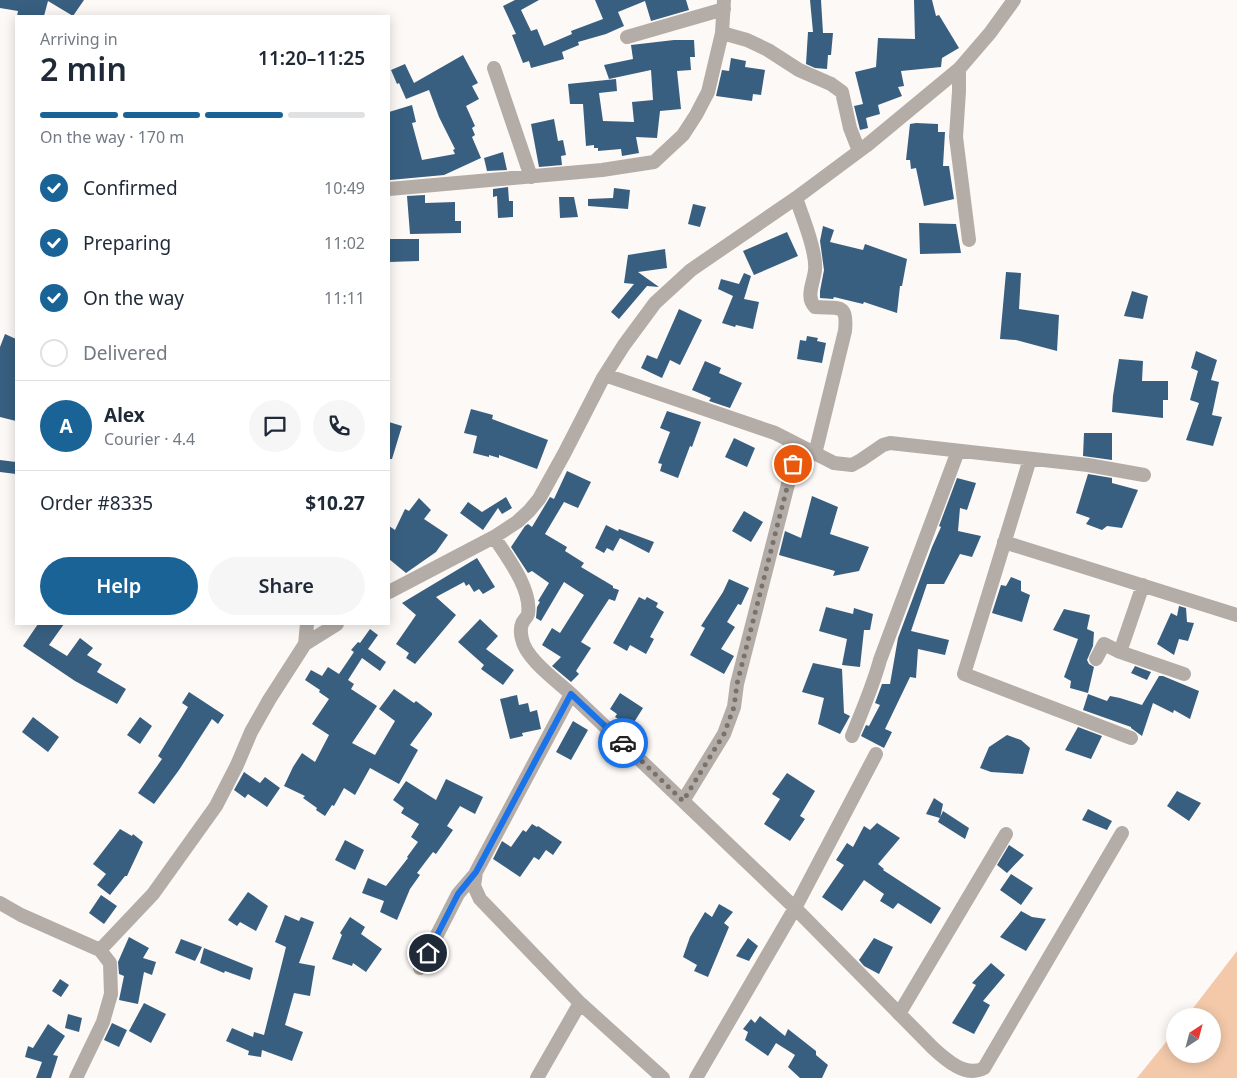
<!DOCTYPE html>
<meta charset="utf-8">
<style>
:root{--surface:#fff;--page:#f6f6f7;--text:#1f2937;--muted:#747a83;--line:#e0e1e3;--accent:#1a6397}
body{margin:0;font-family:"Noto Sans",sans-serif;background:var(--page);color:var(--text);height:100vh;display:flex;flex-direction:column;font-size:19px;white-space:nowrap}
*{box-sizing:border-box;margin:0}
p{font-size:16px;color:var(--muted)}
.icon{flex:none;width:28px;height:28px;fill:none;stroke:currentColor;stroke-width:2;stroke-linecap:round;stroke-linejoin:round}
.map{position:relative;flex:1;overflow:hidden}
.panel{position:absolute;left:15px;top:15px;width:375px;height:610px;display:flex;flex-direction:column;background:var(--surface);border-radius:0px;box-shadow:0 2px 12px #0003}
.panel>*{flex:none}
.needle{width:32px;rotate:36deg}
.tools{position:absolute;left:1166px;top:1008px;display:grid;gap:10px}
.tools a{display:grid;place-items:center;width:55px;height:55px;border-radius:50%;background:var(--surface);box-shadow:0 2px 12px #0003;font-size:25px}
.pin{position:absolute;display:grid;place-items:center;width:42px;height:42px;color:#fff;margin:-21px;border:2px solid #fff;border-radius:50%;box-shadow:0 1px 5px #0007}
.courier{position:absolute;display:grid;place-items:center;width:50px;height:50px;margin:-25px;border:4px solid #1a73e8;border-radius:50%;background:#fff;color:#222;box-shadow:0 1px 6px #0007}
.head em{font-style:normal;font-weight:600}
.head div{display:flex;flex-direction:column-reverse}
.head{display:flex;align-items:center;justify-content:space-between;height:85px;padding:0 25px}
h1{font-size:32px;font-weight:600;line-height:38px}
.bar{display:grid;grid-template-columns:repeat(4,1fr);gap:8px 5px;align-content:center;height:60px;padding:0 25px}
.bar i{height:6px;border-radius:4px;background:var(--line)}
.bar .current{background:var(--accent)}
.bar p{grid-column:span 4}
.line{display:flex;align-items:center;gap:12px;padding:0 25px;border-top:1px solid var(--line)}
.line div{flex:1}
.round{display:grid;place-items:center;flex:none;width:52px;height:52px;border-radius:26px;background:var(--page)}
ol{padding:0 25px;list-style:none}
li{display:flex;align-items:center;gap:15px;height:55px}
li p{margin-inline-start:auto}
li .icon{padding:5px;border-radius:50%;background:var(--accent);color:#fff;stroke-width:4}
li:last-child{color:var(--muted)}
li i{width:28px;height:28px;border:2px solid var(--line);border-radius:50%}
.action{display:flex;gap:10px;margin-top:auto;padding:10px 25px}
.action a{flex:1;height:58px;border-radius:30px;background:var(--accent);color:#fff;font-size:20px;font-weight:600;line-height:58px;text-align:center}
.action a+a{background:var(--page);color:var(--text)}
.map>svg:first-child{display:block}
</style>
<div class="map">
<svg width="1237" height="1078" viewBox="0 0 1237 1078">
<rect width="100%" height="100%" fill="#fdf9f6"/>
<path fill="#f4c9aa" d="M1237 951V1078H1137L1175 1031V1054H1212V1016H1187Z"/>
<path fill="#385f80" d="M0 0H84L73 16 48 1 44 16H17L18 11 0 8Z
M515 0H539L521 10 531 31 537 29 544 46 572 34 571 31 603 19 595 0H686L689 10 651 21 645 1 618 12 624 26 606 34 578 42 579 45 562 52 564 59 531 68 529 61 523 63 512 35 516 34 503 6Z
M810 0H821L823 33H833L831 55H828L827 69 815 68 806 64 808 32H813Z
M914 0H932L936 16 939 15 959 48 942 58 941 67 901 71 904 86 898 87 902 96 878 105 880 114 866 118 868 128 860 130 854 106 863 104 855 72 876 67 878 38 915 39Z
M674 40H694L695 57H690L691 70 677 71 681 109 660 111 657 138 636 137 639 153 622 156 621 149 598 151V148H594V145L586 146 583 104H570L568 84 616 79 617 91 599 93 603 121 634 122 632 102 653 100 651 70 609 79 604 65 633 59 631 45Z
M463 55 478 83 472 86 479 99 466 106 475 126 472 128 475 135 472 137 481 158 444 175 390 180 389 112 412 105 416 122 412 123 422 160 455 154 453 150 455 149 439 117 429 90 406 99 399 83 397 84 391 70 405 64 414 83Z
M731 58 746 61 745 67 765 70 761 95 753 94 752 101 716 96 722 70 729 71Z
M554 119 558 141 563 140 566 155 561 156 562 165 539 167 531 124Z
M916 123 938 124V132H945L943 166H949L954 199 924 206 916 168 911 169 910 160H906L910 124Z
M503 152 507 170 487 171 484 158Z
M508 187 509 201H513V217L498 218 497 196 493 197V189Z
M614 188 630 190 628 209 588 206V199L613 198Z
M425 195V203L455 202V221H461V233L410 234 407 196Z
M559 197H574L578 217 560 218Z
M693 204 706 207 700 227 688 224Z
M919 223 956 224 961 253 920 254Z
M823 226 834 230 830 242 863 250 865 244 907 259 902 286H900L897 313 864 302 863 304 834 297 833 299 820 298V291L824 270 820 241Z
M787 232 798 256 754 275 743 251Z
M389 239H419V261L389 262Z
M665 249 667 268 638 272 659 287 647 286 619 319 611 312 634 284 624 283 628 255Z
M1006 272 1021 273 1019 309 1059 315 1057 351 1016 340 1000 339Z
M744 273 751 276 744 299 759 302 753 329 736 325 735 327 722 323 733 296 718 289 721 279 739 284Z
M1132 291 1148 296 1143 319 1124 316Z
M679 309 702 320 680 365 670 360 662 378 641 368 647 355 657 359Z
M5 334 16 339V421L0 417V347Z
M807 336 818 338 817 341 826 343 822 363 797 359 800 340 806 341Z
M1196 351 1217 360 1211 380 1219 382 1212 415 1222 417 1213 446 1186 440 1199 403 1190 400 1198 371 1191 368Z
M1119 359 1143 361 1142 381H1168V400H1163V418L1112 412 1113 396Z
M705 361 721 368 719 373 742 383 730 408 709 401 711 398 692 390Z
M471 409 493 415 492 419 548 440 537 469 499 455V458L489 455V457L473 453 477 436 464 433Z
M667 411 701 422 692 447 690 446 678 478 660 471 662 464 658 463 670 432 660 428Z
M389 422 402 426 392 459H389Z
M1084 433H1112V460L1083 456Z
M734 438 755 448 747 467 725 457Z
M0 460 16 462V474L0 472Z
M567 471 591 482 578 508 564 502 545 534 567 547 565 551 584 563 581 567 613 586V588L619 590 615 601 609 599 581 642 591 648 576 671 579 674 571 682 552 666 561 657 542 645 552 628 560 633 584 595 564 582 541 621 536 618 537 607 540 602 538 601 549 583 532 571 528 573 511 547 525 526 528 524 532 527 550 497 554 499Z
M1088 474 1112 478V483L1138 490 1122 528 1107 526 1102 530 1086 524 1090 518 1076 513Z
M957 478 976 483 967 510 960 508 958 531 981 536 972 557 960 554 944 584H927L911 631 949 640 945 655 918 649 916 678 910 677 885 729 892 732 884 748 861 736 866 725 869 726 880 705 875 703 882 684H890L898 638 932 547 941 527 939 526Z
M812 496 838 507 830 534 869 547 859 571 833 576 835 571 779 555 785 531 801 538Z
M506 497 512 508 502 514 498 508 483 530 460 513 468 502 482 512Z
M419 498 431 510 424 519 448 535 436 552 406 573 389 559V526L395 530 405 509 409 511Z
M744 511 763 522 751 542 732 531Z
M606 525 618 531 619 529 654 542 649 553 620 538 613 551 607 548 604 553 595 548Z
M477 558 495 587 483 594 479 589 474 592 469 584 466 586 464 582 436 597 456 615 415 664 406 658 409 653 396 644 416 615 402 603Z
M1011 577 1021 581V591L1030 595 1022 622 992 613 1001 585 1006 586Z
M729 579 749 588 741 605 738 604 727 622 735 627 721 649 734 656 724 674 690 655 705 628 701 626 723 592Z
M639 597 645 600 647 597 658 603 656 607 664 612 650 637 654 639 646 654 630 645 627 651 613 643Z
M1179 606 1186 608 1187 622 1194 623 1188 641 1179 639 1174 655 1157 644 1171 613 1177 616Z
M826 607 853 614 854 608 873 614 870 630H864L860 667 842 665 847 639 819 631Z
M1064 609 1090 615 1087 629 1094 632 1093 646 1087 660 1089 664 1094 667 1088 693 1070 688 1071 681 1064 677 1078 639 1053 630Z
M480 619 498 636 486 649 514 670 503 685 481 669 484 665 458 642Z
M38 624H64L49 645 67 656 80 638 93 648 87 655 102 664 97 672 126 689 117 704 75 681 23 646Z
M370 629 378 635 368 649 386 662 380 671 362 658 348 680 354 684 351 689 377 706 352 743 375 755 395 721 379 709 394 689 414 703 416 701 432 713V715L410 745 418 750 399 784 370 768 355 795 344 788 334 806 332 805 325 816 316 810 317 808 303 798 305 796 284 786 293 767 302 753 315 762 329 735 312 724 329 699 319 692 320 690 305 680 311 670 322 676 328 667 339 674 354 652 351 650 358 642 360 643Z
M813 663 842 669 844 713 850 716 840 734 818 724 824 698 802 692Z
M1135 666 1151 672 1147 680 1131 673Z
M1159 676H1163L1199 691 1190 719 1174 710 1173 713 1153 703 1142 736 1131 728V727L1083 710 1088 694 1107 701 1110 696 1120 698 1142 705Z
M189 692 224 715 218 724 212 719 179 770 154 804 138 793 162 759 158 756 188 707 182 703Z
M620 693 643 708 631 727 615 717 617 714 610 709Z
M517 695 519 705 528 703 530 712 537 710 541 729 522 733 523 736 510 739 500 699Z
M33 717 59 737 48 752 22 732Z
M140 717 152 726 140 744 127 735Z
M573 721 588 730 571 760 556 752Z
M1078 727 1102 736 1091 759 1065 750Z
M1007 735 1021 740 1030 748 1023 774 991 772 980 768 989 747Z
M244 772 260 783 265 777 280 788 267 807 248 794 245 798 234 790Z
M787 773 815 791 800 816 805 819 790 841 764 824 780 799 772 794Z
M446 779 483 797 475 814 460 806 447 826 453 830 436 854 433 852 417 873 420 875 410 889 397 920 380 912 384 901 362 893 368 878 386 886 408 858 407 857 418 842 411 837 419 824 401 813 404 808 393 800 406 781 436 800Z
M1177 791 1201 803 1189 821 1167 806Z
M934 798 943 804 940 818 926 814Z
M1088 809 1112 821 1107 830 1082 820Z
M943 811 969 828 965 839 938 822Z
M877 823 900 838 878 864 884 869 883 870 941 908 931 924 898 903 893 909 880 901 884 894 864 880 842 911 822 897 844 865 836 860 847 843 853 847 864 826 870 830Z
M532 824 537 827 538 826 562 842 553 855 546 850 539 860 534 857 520 877 493 859 502 841 511 847 523 830 526 832Z
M120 829 132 836 133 834 143 842 127 876H125L110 895 97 885 106 874 93 864Z
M345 840 364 850 355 870 335 860Z
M1009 845 1024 855 1007 873 997 865Z
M1011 874 1033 888 1021 905 1000 890Z
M248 892 268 906 256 931 240 922 237 926 228 920Z
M101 895 117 906 104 924 89 913Z
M719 904 733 912 724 923 729 927 708 977 694 971 697 965 683 957 690 937 705 912 712 917Z
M1021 911 1032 917 1046 919 1026 951 1000 937Z
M285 915 299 921 301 917 314 922 299 963 315 966 310 996 294 993 285 1025 303 1032 292 1061 262 1050 261 1057 248 1055 249 1051 226 1041 232 1028 253 1037 254 1032 264 1035 286 947 275 942Z
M350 917 365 927 361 934 382 949 366 972 353 963 352 966 332 959 342 935 340 933Z
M129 937 149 948 143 958 156 962 152 975 144 972 138 1004 119 1000 124 976 119 974 118 962Z
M748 938 758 946 749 961 736 956Z
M874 938 893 947 879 974 864 966 859 960Z
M181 939 202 947 195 961 175 953Z
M204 948 253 968 250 980 225 971 224 973 200 963Z
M991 963 1005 975 983 1001 990 1005 974 1034 952 1023 976 985 972 983Z
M60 979 69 985 61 997 52 991Z
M144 1003 166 1014 151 1043 129 1031Z
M68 1014 82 1018 79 1032 65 1028Z
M760 1016 785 1036 788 1029 816 1051V1055L828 1065 822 1078H800L788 1067 795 1055 776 1043 768 1056 745 1040 748 1032 743 1029 751 1019 755 1023Z
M112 1023 127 1030 119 1047 104 1040Z
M48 1024 65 1036 53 1055 58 1056 51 1078H36L42 1062 25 1057 28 1046 33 1048Z"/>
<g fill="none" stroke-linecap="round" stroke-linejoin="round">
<path stroke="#b4aca6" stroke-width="14" d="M722 33 747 40 768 50 799 70 831 84 842 92 850 128 859 151
M627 37 724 9
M494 68 531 177
M959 69V91L956 137 969 240
M389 189 602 170 654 162 683 135 696 115 708 92 722 33 724 0
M796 198C802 216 817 252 815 270 814 282 805 297 815 307 838 309 848 302 845 331L815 454
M605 375 775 433 834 463 852 465 861 460 883 445 890 443 1088 465 1144 475
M1030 459 964 674 1131 738
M494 537C507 557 532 589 528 614 527 618 523 620 522 624 520 628 521 636 522 639 525 658 557 681 571 694L795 908 933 1048C946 1060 966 1078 984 1068L1122 833
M1004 542 1237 615
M389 592 494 537 517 522 529 511 539 499 564 454 603 378 624 345 655 303 691 270 796 198 866 146 959 69 990 33 1014 0
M305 644 307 624
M1120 652 1184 674
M1096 659 1104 644 1120 652 1143 585
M571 694 476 872 474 886 480 899 580 1003 663 1078
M852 736C862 711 873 686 880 660L958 451
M683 801 724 734 734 707 737 684 798 445
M0 903 21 915 100 950
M420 968 458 894 476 873
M899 1014 1006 834
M76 1078 103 1022 111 994 110 963 100 950 153 894 216 806 237 765 251 732 269 700 305 644 337 624
M537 1078 580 1003
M696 1078 795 908 876 754"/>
</g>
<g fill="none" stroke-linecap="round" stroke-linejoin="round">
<path stroke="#78726e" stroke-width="5" stroke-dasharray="0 9" d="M623 743 683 801 724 734 734 707 737 684 793 464"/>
<path stroke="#1a73e8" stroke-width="6" d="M428 953 458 894 476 872 571 694 623 743"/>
</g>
</svg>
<div class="tools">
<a><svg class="needle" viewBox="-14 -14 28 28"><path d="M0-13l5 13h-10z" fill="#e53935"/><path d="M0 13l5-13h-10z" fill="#747a83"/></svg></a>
</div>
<div class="pin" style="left:793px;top:464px;background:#ea580c"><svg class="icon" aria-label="bag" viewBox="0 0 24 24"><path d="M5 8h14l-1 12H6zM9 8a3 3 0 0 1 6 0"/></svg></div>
<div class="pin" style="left:428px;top:953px;background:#1f2937"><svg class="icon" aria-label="home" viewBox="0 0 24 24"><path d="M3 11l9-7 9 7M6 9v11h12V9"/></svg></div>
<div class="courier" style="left:623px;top:743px"><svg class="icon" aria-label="car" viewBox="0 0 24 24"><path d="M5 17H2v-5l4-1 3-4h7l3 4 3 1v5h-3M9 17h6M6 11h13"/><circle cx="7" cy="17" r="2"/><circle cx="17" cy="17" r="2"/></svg></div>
<section class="panel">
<div class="head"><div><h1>2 min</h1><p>Arriving in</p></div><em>11:20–11:25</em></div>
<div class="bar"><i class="current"></i><i class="current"></i><i class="current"></i><i></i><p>On the way · 170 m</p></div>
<ol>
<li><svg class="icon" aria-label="check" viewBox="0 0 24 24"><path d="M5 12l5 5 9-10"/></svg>Confirmed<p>10:49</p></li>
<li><svg class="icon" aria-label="check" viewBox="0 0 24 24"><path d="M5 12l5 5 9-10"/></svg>Preparing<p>11:02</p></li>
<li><svg class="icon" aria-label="check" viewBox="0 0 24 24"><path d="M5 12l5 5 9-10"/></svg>On the way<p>11:11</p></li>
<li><i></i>Delivered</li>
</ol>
<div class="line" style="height:90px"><b class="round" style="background:var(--accent);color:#fff">A</b><div><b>Alex</b><p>Courier · 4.4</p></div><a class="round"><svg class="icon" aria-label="chat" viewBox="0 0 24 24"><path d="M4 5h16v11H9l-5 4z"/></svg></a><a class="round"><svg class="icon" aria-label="phone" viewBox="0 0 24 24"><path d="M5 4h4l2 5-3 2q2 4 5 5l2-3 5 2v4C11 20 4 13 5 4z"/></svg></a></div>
<div class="line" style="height:65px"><div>Order #8335</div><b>$10.27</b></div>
<div class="action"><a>Help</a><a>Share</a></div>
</section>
</div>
